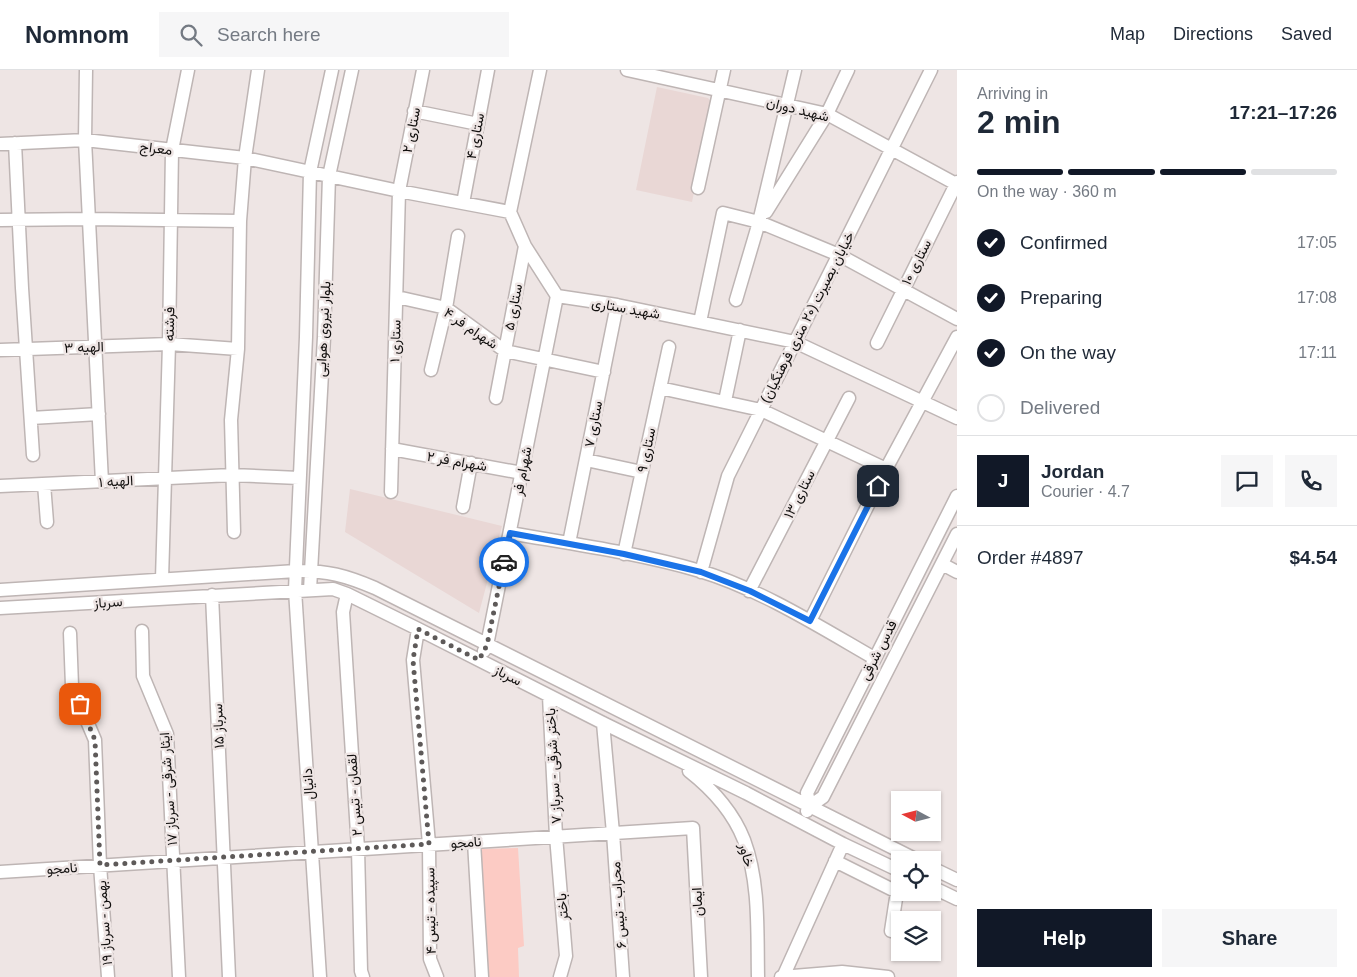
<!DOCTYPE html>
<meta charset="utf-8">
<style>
:root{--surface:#fff;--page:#f6f6f7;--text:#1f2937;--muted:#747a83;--line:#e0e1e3;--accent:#111827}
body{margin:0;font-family:Helvetica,Vazirmatn,sans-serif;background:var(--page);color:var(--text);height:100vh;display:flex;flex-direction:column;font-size:19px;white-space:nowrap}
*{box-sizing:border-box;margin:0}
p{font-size:16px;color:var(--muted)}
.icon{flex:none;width:28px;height:28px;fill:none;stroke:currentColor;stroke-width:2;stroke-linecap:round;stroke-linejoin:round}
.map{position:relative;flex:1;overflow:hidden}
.details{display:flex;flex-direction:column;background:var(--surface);width:400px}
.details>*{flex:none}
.needle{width:32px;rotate:277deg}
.buttons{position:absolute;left:891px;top:721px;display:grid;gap:10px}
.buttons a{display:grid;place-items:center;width:50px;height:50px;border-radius:0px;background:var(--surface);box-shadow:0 1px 4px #0004;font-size:25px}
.pin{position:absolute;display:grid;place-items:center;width:42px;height:42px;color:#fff;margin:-21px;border-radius:10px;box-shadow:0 2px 8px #0006}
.courier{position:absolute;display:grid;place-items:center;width:50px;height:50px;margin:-25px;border:4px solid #1a73e8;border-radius:50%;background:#fff;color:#222;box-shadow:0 1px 6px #0007}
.summary em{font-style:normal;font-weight:700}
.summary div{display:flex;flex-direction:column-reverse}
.summary{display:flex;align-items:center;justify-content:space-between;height:85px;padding:0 20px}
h1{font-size:32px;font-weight:700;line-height:38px}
.bar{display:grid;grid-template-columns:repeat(4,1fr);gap:8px 5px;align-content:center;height:60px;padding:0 20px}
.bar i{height:6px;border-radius:4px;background:var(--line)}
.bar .current{background:var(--accent)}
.bar p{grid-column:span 4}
.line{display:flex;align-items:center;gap:12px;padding:0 20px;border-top:1px solid var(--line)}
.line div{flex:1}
.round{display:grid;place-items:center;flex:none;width:52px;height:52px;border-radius:0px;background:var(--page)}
ol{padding:0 20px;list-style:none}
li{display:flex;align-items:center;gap:15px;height:55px}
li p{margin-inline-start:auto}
li .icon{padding:5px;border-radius:50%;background:var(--accent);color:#fff;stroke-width:4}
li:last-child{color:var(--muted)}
li i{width:28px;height:28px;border:2px solid var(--line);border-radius:50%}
.cta{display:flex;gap:10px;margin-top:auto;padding:10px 20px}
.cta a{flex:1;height:58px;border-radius:0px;background:var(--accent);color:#fff;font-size:20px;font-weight:700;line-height:58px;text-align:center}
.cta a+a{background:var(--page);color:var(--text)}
header{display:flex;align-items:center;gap:30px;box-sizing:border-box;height:70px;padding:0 25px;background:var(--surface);border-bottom:1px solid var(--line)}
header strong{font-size:24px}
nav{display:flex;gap:28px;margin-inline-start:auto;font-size:18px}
.search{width:350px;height:45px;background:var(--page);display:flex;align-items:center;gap:12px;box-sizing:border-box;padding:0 18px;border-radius:0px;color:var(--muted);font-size:19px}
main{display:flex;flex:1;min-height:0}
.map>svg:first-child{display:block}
</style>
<header>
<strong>Nomnom</strong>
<div class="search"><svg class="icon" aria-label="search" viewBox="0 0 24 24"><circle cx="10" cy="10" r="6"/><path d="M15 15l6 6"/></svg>Search here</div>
<nav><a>Map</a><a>Directions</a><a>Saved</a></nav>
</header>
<main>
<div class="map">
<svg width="957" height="907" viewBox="0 0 957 907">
<rect width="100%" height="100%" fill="#eee5e4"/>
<path fill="#e9d7d5" d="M657 17 708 28 712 33 692 132 636 120Z
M350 419 502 456 479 543 345 462Z"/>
<path fill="#fccbc4" d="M518 778 524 876 518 878 519 907H487L479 779Z"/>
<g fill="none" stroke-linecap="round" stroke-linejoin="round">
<g stroke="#beb5b4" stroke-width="15">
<path id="minor" d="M86 0 85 70 102 412
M627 0 827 44 956 114
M414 41 478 54
M15 73 22 218 33 385
M0 74 85 70 245 88 399 121 510 142 525 176 557 226 617 235 795 272 957 348
M698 118 724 0
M463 133 488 0
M510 142 540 0
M766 142 827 44 848 0
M0 150 89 149 240 151
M397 227 446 238 505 281 604 302
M736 230 759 152 795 0
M700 252 723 143 759 152 839 185 957 249
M877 273 957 112
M0 280 169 274 238 279
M431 300 446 238 458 166
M660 318 761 340 886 399
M496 328 525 176
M725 331 740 260
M31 348 99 344
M392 379 522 403
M586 390 642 402
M44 414 47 452
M0 416 232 405 299 408
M391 422 399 121 423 0
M463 437 471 393
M234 462 231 350 238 279 240 151 245 88 258 0
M510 463C573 474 638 483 700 501 760 519 820 557 874 588
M569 473 617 235
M624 484 669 277
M942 494 957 502
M701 502 728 406 931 0
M162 509 169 274 172 80 188 0
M0 520 296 501C326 500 347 506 375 518L917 790
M310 520 324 267 329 106 352 0
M749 521 849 328
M347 524 343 542 358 779 361 901 363 907
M212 525 229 907
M0 538 333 519 347 524 418 559 603 653 746 723 843 774 900 801
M810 551 886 399 957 267
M418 559 413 590 429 774 430 889 437 907
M142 561 143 606 167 664 179 907
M70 563 72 616 95 670 100 795 108 907
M484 581 487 575 557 226
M549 626 556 766 566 886 560 907
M603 653 613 763 623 907
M689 701C712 719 733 742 744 770 760 813 757 862 758 907
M810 736 807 723 957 426
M807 741 810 736 823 727 957 464
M474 772 482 907
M835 791 897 822 891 861 900 863
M932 798 957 810
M0 802 693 758 701 907
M932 817 957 829
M320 907 295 520 306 267 310 102 332 0
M781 907 842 902 888 907
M783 907 843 774"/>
</g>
<use href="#minor" stroke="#fff" stroke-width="12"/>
</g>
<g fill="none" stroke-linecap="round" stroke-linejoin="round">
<path stroke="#5e5a59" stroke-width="5" stroke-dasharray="0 9" d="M80 634 95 670 100 795 429 774 413 590 418 559 479 590 487 575 504 492"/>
<path stroke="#1a73e8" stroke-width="6" d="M504 492 510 463 624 484 701 502 750 521 810 551 878 416"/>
</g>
<g text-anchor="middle" stroke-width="5" stroke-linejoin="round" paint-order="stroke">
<g font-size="14" fill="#110f0e" stroke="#eee5e4">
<text transform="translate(798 39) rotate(14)" y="5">شهید دوران</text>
<text transform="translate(411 60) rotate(-79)" y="5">ستاری ۲</text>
<text transform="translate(475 66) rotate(-79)" y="5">ستاری ۴</text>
<text transform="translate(156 78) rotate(7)" y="5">معراج</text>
<text transform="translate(916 192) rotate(-63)" y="5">ستاری ۱۰</text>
<text transform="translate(513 237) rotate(-79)" y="5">ستاری ۵</text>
<text transform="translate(626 238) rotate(10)" y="5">شهید ستاری</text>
<text transform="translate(807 247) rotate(-63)" y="5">خیابان بصیرت (۲۰ متری فرهنگیان)</text>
<text transform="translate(169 254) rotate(-89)" y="5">فرشته</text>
<text transform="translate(471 258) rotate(34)" y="5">شهرام فر ۴</text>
<text transform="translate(323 259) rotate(-87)" y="5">بلوار نیروی هوایی</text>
<text transform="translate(395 271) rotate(-88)" y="5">ستاری ۱</text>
<text transform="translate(84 277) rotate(-2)" y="5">الهیه ۳</text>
<text transform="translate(593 354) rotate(-79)" y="5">ستاری ۷</text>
<text transform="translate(646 380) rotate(-78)" y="5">ستاری ۹</text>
<text transform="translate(457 391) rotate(10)" y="5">شهرام فر ۲</text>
<text transform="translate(522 401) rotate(-79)" y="5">شهرام فر</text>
<text transform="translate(116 411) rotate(-3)" y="5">الهیه ۱</text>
<text transform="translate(799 424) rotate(-63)" y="5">ستاری ۱۳</text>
<text transform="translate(108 532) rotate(-4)" y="5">سرباز</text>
<text transform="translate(878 580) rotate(-63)" y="5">قدس شرقی</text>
<text transform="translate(508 605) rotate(27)" y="5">سرباز</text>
<text transform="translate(218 656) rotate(-92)" y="5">سرباز ۱۵</text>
<text transform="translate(553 696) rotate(-93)" y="5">باختر شرقی - سرباز ۷</text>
<text transform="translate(308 714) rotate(-94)" y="5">دانیال</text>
<text transform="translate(168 719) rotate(-94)" y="5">ایثار شرقی - سرباز ۱۷</text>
<text transform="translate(354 725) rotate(-94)" y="5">لقمان - تیس ۲</text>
<text transform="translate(466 772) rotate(-4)" y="5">نامجو</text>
<text transform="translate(747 785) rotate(75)" y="5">خاور</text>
<text transform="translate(62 798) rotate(-4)" y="5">نامجو</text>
<text transform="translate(697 832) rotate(-93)" y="5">ایمان</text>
<text transform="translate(618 835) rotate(-94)" y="5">محراب - تیس ۶</text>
<text transform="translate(562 837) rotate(-95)" y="5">باختر</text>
<text transform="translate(430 841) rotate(-91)" y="5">سپیده - تیس ۴</text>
<text transform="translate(104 853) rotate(-94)" y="5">بهمن - سرباز ۱۹</text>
</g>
</g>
</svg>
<div class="buttons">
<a><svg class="needle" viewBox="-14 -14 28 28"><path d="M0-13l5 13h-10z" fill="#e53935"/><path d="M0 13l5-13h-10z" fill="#747a83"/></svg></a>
<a><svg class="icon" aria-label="locate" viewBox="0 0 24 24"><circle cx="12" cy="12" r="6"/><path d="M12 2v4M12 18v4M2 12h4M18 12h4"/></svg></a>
<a><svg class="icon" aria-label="layers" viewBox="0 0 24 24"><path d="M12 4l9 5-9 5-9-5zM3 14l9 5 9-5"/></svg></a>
</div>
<div class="pin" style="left:80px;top:634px;background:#ea580c"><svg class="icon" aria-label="bag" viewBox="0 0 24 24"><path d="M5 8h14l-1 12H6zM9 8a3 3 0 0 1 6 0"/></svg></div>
<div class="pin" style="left:878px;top:416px;background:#1f2937"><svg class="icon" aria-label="home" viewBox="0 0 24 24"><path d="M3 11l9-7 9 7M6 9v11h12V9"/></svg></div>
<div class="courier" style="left:504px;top:492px"><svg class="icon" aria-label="car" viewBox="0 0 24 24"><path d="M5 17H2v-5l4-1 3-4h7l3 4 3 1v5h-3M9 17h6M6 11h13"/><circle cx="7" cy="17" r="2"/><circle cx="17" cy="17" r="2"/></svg></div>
</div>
<section class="details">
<div class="summary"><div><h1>2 min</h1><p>Arriving in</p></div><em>17:21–17:26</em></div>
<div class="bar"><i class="current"></i><i class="current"></i><i class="current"></i><i></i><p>On the way · 360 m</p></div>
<ol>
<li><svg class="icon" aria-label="check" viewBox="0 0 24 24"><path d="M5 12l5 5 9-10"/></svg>Confirmed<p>17:05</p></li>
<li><svg class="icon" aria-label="check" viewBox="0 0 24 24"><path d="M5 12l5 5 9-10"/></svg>Preparing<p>17:08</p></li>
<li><svg class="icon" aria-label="check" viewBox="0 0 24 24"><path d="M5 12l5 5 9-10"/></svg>On the way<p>17:11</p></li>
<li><i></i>Delivered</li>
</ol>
<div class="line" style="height:90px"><b class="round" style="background:var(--accent);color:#fff">J</b><div><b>Jordan</b><p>Courier · 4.7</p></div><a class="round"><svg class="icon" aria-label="chat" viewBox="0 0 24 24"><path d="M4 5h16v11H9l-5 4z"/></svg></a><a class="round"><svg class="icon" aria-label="phone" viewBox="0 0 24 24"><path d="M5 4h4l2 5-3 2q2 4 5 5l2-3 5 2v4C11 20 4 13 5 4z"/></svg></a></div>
<div class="line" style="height:65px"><div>Order #4897</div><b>$4.54</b></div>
<div class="cta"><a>Help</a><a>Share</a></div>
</section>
</main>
